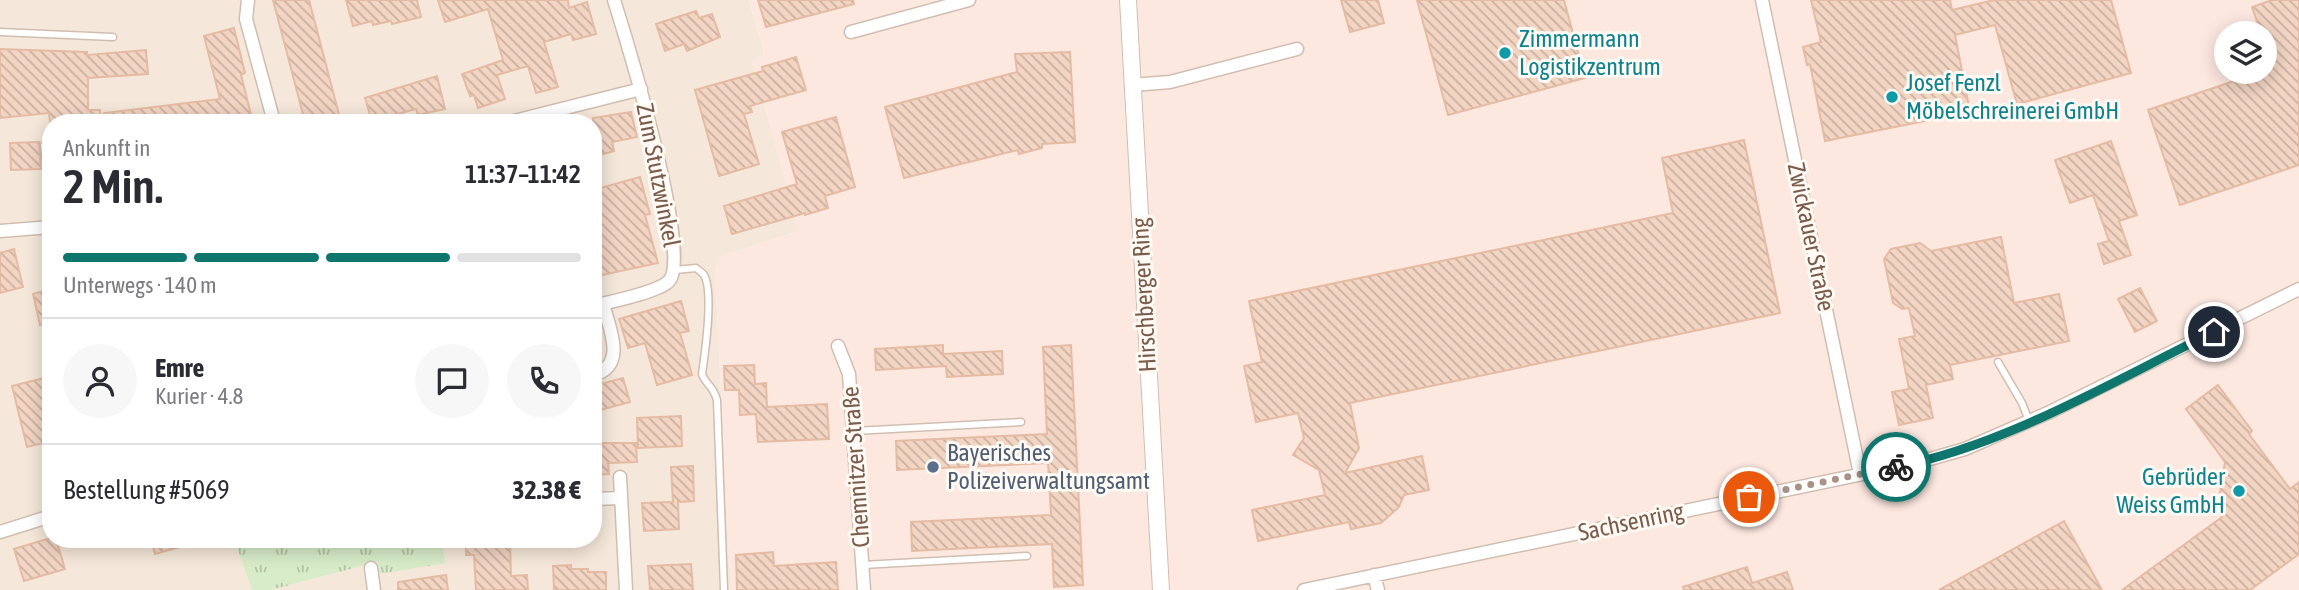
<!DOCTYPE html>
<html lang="de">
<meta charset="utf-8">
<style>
:root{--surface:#fff;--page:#f7f7f7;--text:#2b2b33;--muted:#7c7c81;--line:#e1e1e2;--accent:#0f766e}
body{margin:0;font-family:"Asap Condensed",sans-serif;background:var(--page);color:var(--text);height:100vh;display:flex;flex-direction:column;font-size:26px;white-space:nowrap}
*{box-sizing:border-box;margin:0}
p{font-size:23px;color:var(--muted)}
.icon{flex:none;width:38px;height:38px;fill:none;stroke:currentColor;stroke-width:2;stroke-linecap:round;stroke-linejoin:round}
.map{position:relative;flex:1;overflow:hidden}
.panel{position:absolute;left:42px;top:114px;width:560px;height:434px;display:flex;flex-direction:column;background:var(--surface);border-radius:28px;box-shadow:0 4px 18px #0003}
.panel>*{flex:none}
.fabs{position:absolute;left:2214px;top:21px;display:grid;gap:14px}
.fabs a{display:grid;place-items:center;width:63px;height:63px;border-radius:50%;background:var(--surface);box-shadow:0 4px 18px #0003;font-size:35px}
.pin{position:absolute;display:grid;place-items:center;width:60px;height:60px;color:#fff;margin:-30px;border:4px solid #fff;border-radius:50%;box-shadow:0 2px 7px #0007}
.courier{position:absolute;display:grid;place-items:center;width:70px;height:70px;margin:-35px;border:5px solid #0f766e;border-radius:50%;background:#fff;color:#222;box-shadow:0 2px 9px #0007}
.head em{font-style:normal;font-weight:600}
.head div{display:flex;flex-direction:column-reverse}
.head{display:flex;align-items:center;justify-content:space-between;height:119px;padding:0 21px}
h1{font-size:46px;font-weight:600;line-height:52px}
.bar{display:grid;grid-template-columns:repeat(4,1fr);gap:10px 7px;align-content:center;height:84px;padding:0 21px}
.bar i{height:9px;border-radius:5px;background:var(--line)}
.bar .on{background:var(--accent)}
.bar p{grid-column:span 4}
.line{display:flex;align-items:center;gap:18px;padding:0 21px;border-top:2px solid var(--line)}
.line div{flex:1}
.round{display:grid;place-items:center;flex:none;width:74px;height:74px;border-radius:37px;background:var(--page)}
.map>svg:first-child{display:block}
</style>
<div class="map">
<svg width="2299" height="590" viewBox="0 0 2299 590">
<defs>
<pattern id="grass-tufts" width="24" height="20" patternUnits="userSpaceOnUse" patternTransform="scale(1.75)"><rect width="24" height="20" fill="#d8ecc9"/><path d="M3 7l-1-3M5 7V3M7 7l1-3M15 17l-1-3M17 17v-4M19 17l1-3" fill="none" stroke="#b4c2a5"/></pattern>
<pattern id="building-back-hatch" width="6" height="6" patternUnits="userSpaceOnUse" patternTransform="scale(1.75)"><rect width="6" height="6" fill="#f3d5c3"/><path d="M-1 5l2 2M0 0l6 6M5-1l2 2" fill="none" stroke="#cab0a1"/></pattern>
</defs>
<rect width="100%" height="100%" fill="#fdf6ec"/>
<path fill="#f5e8da" d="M0 0H749L765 56 752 60 799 231 719 257 715 273 731 590H271L378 562 380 574 446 562 441 539H593V122H51V539H234L252 590H0Z"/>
<path fill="#fde8e0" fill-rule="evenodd" d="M749 0H2299V590H731L715 273 718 257 799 231 752 60 765 55ZM2226 33H2264V72H2226Z"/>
<path fill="url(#grass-tufts)" d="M234 539H441L446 563 380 574 377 562 271 590H252Z"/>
<path fill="url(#building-back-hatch)" stroke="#e6bba3" stroke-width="2" d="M273 0H309L341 122H305Z
M346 0H417L421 17 392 24 391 21 373 25 372 21 353 26Z
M438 0H568L569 8 587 2 596 34 573 40 571 34 544 42 558 87 536 93 528 66 497 75 505 99 478 108 474 95 470 96 462 74 503 60 488 9 445 22Z
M758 0H853L854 4 766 27Z
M1341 0H1378L1384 23 1350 32Z
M1417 0H1564L1585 78 1448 115Z
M1811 0H1950L1952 10 1994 0H2111L2131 73 2017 104 1995 25 1955 35 1970 112 1825 141 1810 64 1807 65 1803 47 1821 42Z
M2272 0H2299V165L2180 205 2148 110 2273 68 2264 42V33H2261L2252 7Z
M696 11 699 18 712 14 720 37 687 51 684 44 665 51 656 24Z
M234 28 245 73 241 75 253 122H105L104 113 220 99 204 36Z
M0 49 87 52V55L146 50 148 74 88 78V110H100L101 122H50L49 113 0 118Z
M1070 52 1075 142 1042 144V148L1019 154 1018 150 904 178 885 107 1017 72 1015 54Z
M796 57 806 90 750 106 752 112 744 114 759 164 719 176 695 90 763 71 762 67Z
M437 76 445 109 418 115 416 109 390 116 391 122H372L365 98Z
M631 112 637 137 612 142 614 151 593 157V118Z
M836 117 855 187 825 196 828 208 805 215V213L732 234 724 206 797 184 782 132Z
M1744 140 1780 313 1350 403 1359 448 1345 473 1422 456 1429 490 1404 495 1399 507 1381 523 1351 529 1349 522 1258 541 1252 510 1325 495 1319 470 1293 455 1304 438 1298 413 1256 422 1244 366 1262 362 1249 301 1673 213 1662 158Z
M2111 141 2137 215 2119 221 2131 255 2104 264 2098 244 2109 241 2093 195 2070 203 2055 160Z
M39 142 41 169 11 170 10 143Z
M640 177 650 214 645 215 658 263 593 277V190Z
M2001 237 2014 303 2059 294 2069 341 1950 365 1953 379 1926 385 1933 418 1899 425 1892 392 1909 389 1899 339 1915 336 1909 308 1902 309 1893 303 1884 259 1891 249 1920 243 1931 251Z
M14 249 23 287 0 293V253Z
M2140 288 2157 321 2135 332 2118 299Z
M51 289V322L40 325 33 294Z
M681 301 689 331 680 333 692 375 657 385 645 343 628 348 619 319Z
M943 345V354L1002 351 1003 374 947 377 946 366 876 370 875 349Z
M1071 345 1083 585 1054 587 1052 544 912 551 911 522 1051 515 1048 463 897 470 896 441 1047 434 1043 347Z
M754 365 755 384 766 383 767 407 827 404 829 439 758 442 756 414 740 415 739 390H725L724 366Z
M44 378 51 406V441L27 447 12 386Z
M623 378 630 402 593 412V386Z
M2218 385 2252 431 2249 434 2290 489 2299 482V554L2250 590H2122L2222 517 2212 504 2219 499 2225 462 2186 409Z
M681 416 682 446 638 448 637 418Z
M593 443H636L637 462 608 463 609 474 593 475Z
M693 466 694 501 678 502 679 529 644 531 642 503 673 502 671 467Z
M2064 521 2102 590H1939Z
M47 539H56L65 569 24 581 14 549Z
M151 539H194V543L155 554Z
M466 539H510L511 576 527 575 528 590H476L474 555H466Z
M773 552 774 566 836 562 838 590H737L736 555Z
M691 564 693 590H650L648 566Z
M571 565V569H588V572H606V590H554L553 566Z
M1747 567 1752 583 1787 572 1793 590H1684L1683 587Z
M446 575 448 590H398V582Z"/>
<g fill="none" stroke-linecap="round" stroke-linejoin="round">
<g stroke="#d1beb0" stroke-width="9">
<path id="service" d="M0 32 113 37
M44 145 51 206
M675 270 696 268C698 270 702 272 704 275 714 292 705 353 702 374 705 384 713 385 717 400L724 590
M1998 362 2022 403 2029 421
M854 431 1021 422
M862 565 1027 556"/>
</g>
<g stroke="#d1beb0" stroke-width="15">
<path id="minor" d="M248 0 246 19 274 122
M1762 0 1860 474
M851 32 969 0
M1132 85 1170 82 1297 49
M510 122 641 89
M0 231 51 227
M593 306C610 302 659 292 669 281 693 257 626 38 614 0
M838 346 849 374 864 590
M593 375C628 366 609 327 603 304
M620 477 626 590
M593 499 621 498
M0 532 51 516
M371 568 374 590
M1374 575 1378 590
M1304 590 1916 463 1965 449 2050 412 2299 289"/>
</g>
<g stroke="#d1beb0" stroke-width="18">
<path id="tertiary" d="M1128 0 1161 590"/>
</g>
<use href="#service" stroke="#fff" stroke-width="6"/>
<use href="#minor" stroke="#fff" stroke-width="12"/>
<use href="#tertiary" stroke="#fff" stroke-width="16"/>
</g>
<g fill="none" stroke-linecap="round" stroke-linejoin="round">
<path stroke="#a89285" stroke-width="7" stroke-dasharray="0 12.6" d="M1749 497 1896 467"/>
<path stroke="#0f766e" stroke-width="9" d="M1896 467C2007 445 2113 381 2214 332"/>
</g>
<g fill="#0f9aa8" stroke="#fffaf3" stroke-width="2.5">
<circle cx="1505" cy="53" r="7"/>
<circle cx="1892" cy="97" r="7"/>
<circle cx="2239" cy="491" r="7"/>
</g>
<circle fill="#5c6f8a" stroke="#fffaf3" stroke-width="2.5" cx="933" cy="467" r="7"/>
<g text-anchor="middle" stroke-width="6" stroke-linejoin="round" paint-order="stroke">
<g font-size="24" fill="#0d838f" stroke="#fffaf3" text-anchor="start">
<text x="1519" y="47">Zimmermann<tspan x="1519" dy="28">Logistikzentrum</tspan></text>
<text x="1906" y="91">Josef Fenzl<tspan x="1906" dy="28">Möbelschreinerei GmbH</tspan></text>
<text x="2225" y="485" text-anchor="end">Gebrüder<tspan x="2225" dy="28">Weiss GmbH</tspan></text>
</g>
<g font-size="24" fill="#7a5c4d" stroke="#fffaf3">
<text transform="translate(658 175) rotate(79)" y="8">Zum Stutzwinkel</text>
<text transform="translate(1811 237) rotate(78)" y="8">Zwickauer Straße</text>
<text transform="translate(1144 295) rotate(-93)" y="8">Hirschberger Ring</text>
<text transform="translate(856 467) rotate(-94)" y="8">Chemnitzer Straße</text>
<text transform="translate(1631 522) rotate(-12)" y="8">Sachsenring</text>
</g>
<g font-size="24" fill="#4e5e75" stroke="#fffaf3" text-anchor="start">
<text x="947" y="461">Bayerisches<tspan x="947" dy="28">Polizeiverwaltungsamt</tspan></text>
</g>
</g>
</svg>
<div class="fabs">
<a><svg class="icon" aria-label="layers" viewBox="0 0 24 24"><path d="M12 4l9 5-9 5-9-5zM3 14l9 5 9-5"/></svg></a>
</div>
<div class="pin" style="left:1749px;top:497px;background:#ea580c"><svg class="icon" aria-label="bag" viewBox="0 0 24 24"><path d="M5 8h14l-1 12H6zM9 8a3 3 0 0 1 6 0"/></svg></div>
<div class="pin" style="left:2214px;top:332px;background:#1f2937"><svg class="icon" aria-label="home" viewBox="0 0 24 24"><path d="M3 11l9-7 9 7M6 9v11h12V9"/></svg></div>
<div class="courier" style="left:1896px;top:467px"><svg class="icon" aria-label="bike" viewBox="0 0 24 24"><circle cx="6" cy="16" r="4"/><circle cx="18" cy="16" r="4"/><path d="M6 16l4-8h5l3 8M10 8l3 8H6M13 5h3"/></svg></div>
<section class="panel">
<div class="head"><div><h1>2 Min.</h1><p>Ankunft in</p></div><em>11:37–11:42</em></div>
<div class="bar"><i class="on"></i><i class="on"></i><i class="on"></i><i></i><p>Unterwegs · 140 m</p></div>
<div class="line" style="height:126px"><a class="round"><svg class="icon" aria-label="person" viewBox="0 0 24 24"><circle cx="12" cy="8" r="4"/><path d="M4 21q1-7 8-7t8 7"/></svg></a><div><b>Emre</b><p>Kurier · 4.8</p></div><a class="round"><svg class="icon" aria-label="chat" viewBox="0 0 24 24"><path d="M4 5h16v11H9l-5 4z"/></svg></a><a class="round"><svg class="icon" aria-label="phone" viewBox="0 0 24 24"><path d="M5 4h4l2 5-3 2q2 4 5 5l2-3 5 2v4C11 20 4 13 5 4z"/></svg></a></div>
<div class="line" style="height:91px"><div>Bestellung #5069</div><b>32.38 €</b></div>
</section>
</div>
